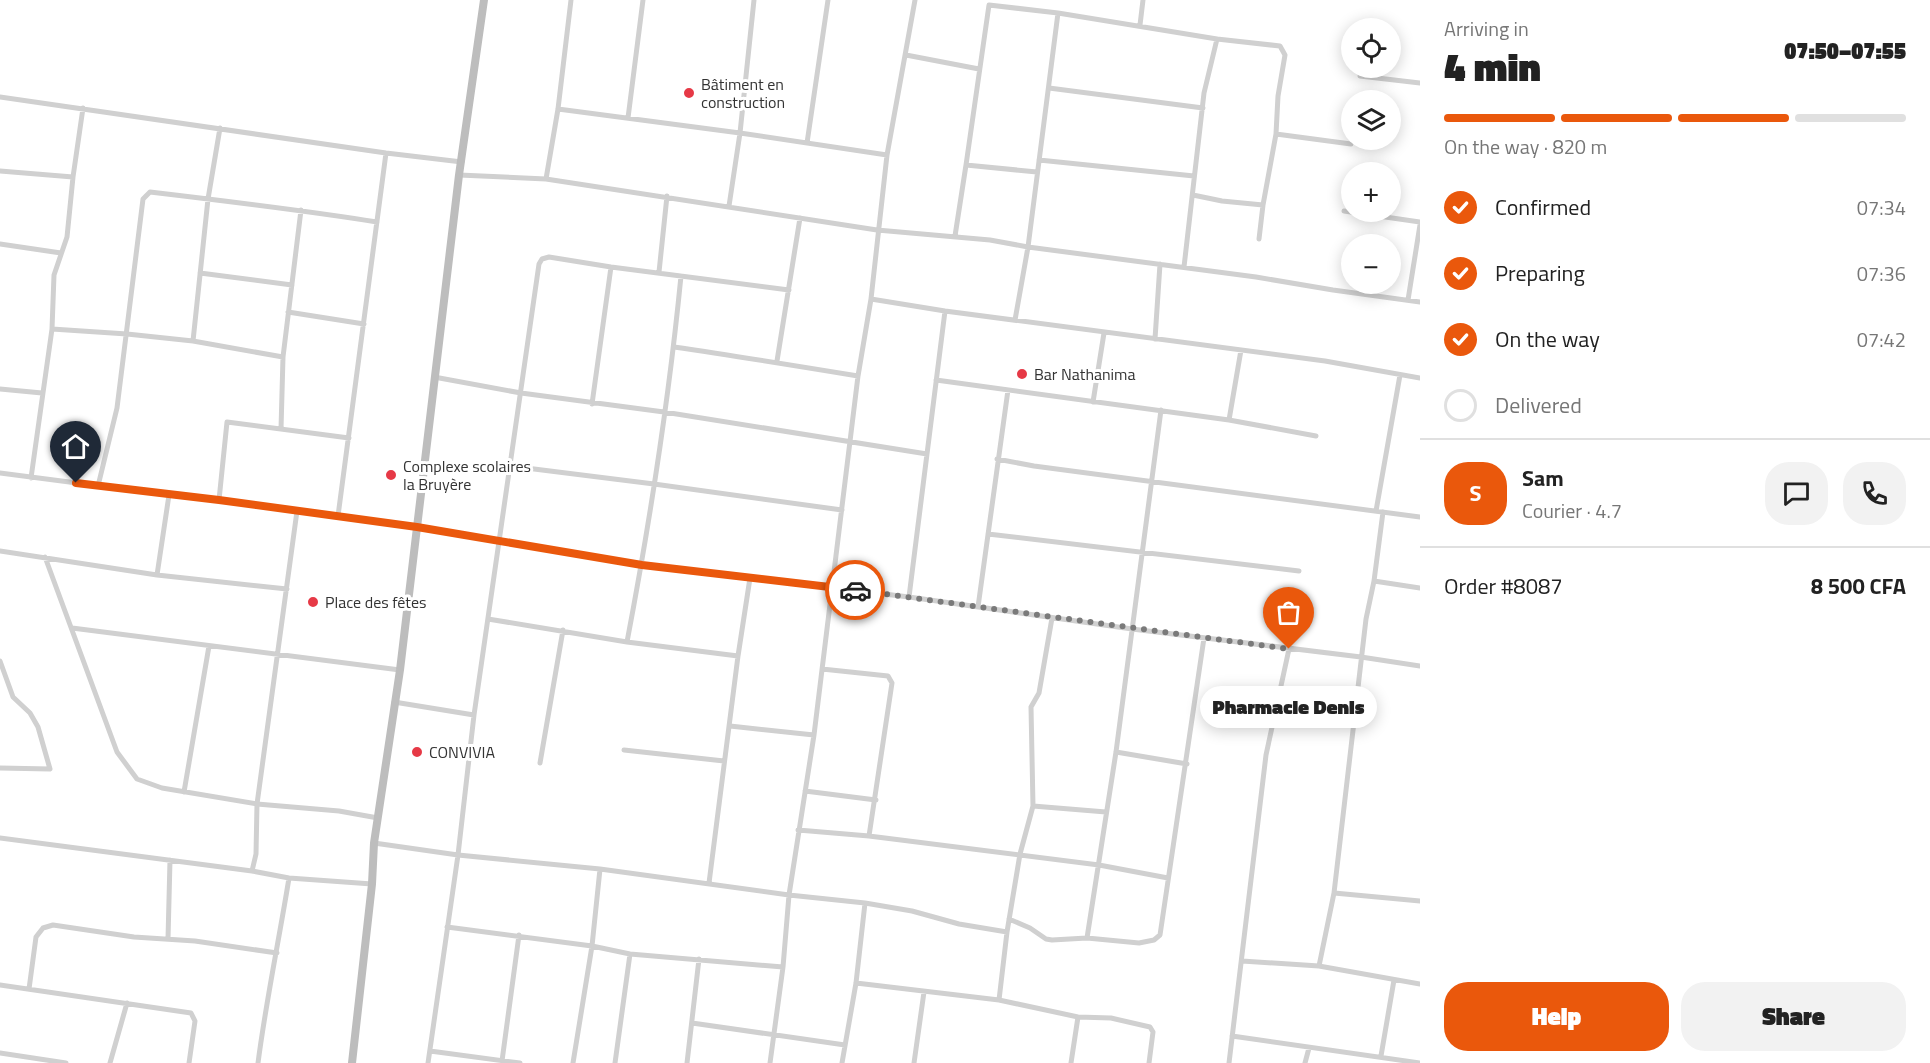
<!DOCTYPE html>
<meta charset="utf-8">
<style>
:root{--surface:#fff;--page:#f2f2f2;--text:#222;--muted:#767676;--line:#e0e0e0;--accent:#ea580c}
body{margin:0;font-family:"Titillium Web",sans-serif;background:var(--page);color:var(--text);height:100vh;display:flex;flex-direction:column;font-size:22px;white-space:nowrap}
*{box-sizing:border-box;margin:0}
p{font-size:20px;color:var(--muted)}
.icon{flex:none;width:33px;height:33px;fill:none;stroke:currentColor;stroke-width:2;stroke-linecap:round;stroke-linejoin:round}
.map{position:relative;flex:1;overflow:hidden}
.sheet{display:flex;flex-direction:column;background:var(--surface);width:510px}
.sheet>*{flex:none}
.fabs{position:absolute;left:1341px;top:18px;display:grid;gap:12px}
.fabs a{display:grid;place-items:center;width:60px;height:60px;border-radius:50%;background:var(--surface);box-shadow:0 3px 15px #0003;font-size:30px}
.pin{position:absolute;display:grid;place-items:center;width:51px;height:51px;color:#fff;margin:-62px -26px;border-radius:50% 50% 50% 0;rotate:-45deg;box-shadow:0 0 6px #0007}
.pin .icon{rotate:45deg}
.courier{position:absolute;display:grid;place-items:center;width:60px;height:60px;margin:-30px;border:4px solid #ea580c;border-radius:50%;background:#fff;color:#222;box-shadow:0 2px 8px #0007}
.bubble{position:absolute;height:42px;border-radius:21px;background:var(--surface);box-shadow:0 3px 15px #0003;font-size:20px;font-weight:800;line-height:42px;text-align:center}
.headline em{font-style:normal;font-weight:800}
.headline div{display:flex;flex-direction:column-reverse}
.headline{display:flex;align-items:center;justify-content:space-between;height:102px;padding:0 24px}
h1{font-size:39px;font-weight:800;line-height:45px}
.bar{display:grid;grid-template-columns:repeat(4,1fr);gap:9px 6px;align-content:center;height:72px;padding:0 24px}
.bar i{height:8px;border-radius:4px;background:var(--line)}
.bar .active{background:var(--accent)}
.bar p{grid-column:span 4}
.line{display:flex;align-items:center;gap:15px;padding:0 24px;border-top:2px solid var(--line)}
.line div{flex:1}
.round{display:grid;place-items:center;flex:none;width:63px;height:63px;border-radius:24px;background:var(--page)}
ol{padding:0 24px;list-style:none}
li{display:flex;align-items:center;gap:18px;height:66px}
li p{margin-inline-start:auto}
li .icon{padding:6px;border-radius:50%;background:var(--accent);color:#fff;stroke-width:4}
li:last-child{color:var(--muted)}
li i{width:33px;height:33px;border:3px solid var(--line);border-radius:50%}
.primary-button{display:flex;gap:12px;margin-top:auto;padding:12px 24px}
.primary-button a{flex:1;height:69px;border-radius:24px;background:var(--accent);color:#fff;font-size:24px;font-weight:800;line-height:69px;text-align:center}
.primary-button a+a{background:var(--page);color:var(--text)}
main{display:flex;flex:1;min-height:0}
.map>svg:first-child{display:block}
</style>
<main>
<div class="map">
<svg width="1420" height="1063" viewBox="0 0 1420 1063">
<rect width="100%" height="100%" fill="#fff"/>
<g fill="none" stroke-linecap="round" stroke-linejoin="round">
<path stroke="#d0d0d0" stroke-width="5" d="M1140 25 1143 0
M906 55 979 69
M1360 76 1420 83
M1049 88 1203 108
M0 97 386 153 462 162
M558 109 740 133 887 155
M628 118 643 0
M807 143 828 0
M1039 160 1194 176
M966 165 989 5 1058 13
M0 171 73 177
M459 175 546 179 877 230 990 240 1028 247 1256 277 1333 290 1420 302
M546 179 558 109 571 0
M1193 195 1222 201 1263 205
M729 206 740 133 754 0
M1344 211 1420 222
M955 236 966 165 1037 172
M1259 239 1263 205 1276 134 1351 144
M0 244 61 253
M1184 267 1204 93 1217 39
M659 272 667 196
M200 273 292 285
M871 299 945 311 1325 361 1420 378
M1408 300 1420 225
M288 312 364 324
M1015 320 1028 247 1058 13 1217 39 1280 46 1285 55 1278 96 1276 134
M52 329 127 334 193 341 283 357
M1155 339 1160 264
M193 341 208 199 220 128
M674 347C736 356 797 366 858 376
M777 361 800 218
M434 377 521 393 664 412 927 454
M936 380 1229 420 1316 436
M0 389 42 393
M1093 402 1104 333
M592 404 611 267
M1229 420 1241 350
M281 429 283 357 301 210
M997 459 1034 466 1420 517
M510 466 654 484 842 510
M0 473 169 495 219 500 417 527 642 565 909 597 1132 629 1361 657 1420 666
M31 478 52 329 54 275 67 237 73 177 83 108
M98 486 117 408 143 199 150 192C226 201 302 210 377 222
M219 500 227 422 349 438
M1376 511 1400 375
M338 516 386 153
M988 534 1299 571
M0 551 157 575 287 589
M45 557 117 752 137 779 162 788 257 804 339 811 378 818
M157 575 169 495
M1374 581 1420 588
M909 597 945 311
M978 607 1008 390
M488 619 627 642 738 656
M72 628 400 670
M627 642C650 521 669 398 681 276
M0 661 13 697 30 713 38 727 50 769 0 768
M822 669 888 676 892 683 869 836
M394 702 474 715
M730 726 814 735
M624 750 724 761
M1116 752 1187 764
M540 763 563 630
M805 791 876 800
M184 792 209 646
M1033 806 1106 812
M798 830 869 836 1099 865 1168 878
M0 838 252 871 289 878 372 884
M374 843 458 855 600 869 789 895 865 903 912 911 959 924 1007 932
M252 871 256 854 257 804 297 511
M709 883 738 656 750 578
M1334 893 1420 901
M1009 919 1030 928 1046 939 1052 940 1087 938 1139 943 1154 940 1160 935 1204 638
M447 927 592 946 630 954 783 967
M1087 938 1116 752 1161 410
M168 939 170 860
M1242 961 1319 966 1420 984
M1319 966 1334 893 1366 619 1374 581 1383 512
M856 983 999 1000 1078 1017 1111 1018 1150 1027 1153 1032 1149 1063
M0 985 191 1013 195 1021 189 1063
M29 989 36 937 43 928 53 925 134 937 195 941 277 953
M999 1000 1007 932 1020 854 1033 806 1031 707 1039 693 1052 618
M692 1023 845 1045
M1232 1036 1420 1063
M430 1051 520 1063
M0 1053 66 1063
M1381 1056 1394 980
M502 1061 519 935
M110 1063 127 1003
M258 1063C266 1001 279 940 289 878
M428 1063 458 855 474 715 539 264 542 259 549 257 611 267 789 290
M573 1063 592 946 600 869
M615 1063 630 954
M687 1063 699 959
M770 1063 783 967 789 895 814 735 858 376 871 299 887 155 915 0
M842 1063 856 983 865 903
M914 1063 924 992
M1071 1063 1078 1017
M1229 1063 1266 755 1289 649
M1305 1063 1309 1048"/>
<path stroke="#bdbdbd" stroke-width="8" d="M352 1063 372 884 374 843 400 670 459 175 484 0"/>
</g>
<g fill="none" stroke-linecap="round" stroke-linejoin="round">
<path stroke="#7a7a7a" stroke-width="6" stroke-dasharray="0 10.8" d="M855 590 1289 649"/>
<path stroke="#ea580c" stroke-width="8" d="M76 483 219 500 417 527 642 565 855 590"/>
</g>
<g fill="#e63946" stroke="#fff" stroke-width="2">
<circle cx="689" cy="93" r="6"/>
<circle cx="1022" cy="374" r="6"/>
<circle cx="391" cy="475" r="6"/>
<circle cx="313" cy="602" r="6"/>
<circle cx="417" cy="752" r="6"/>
</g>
<g text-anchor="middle" stroke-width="6" stroke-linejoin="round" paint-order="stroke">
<g font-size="16" fill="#333" stroke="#fff" text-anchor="start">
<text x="701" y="90">Bâtiment en<tspan x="701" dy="18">construction</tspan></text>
<text x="1034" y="380">Bar Nathanima</text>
<text x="403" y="472">Complexe scolaires<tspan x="403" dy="18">la Bruyère</tspan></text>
<text x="325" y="608">Place des fêtes</text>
<text x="429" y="758">CONVIVIA</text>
</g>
</g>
</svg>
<div class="fabs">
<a><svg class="icon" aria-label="locate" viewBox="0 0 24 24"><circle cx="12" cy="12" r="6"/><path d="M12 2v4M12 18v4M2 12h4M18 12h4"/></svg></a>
<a><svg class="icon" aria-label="layers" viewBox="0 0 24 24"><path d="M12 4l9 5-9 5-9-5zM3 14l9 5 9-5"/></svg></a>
<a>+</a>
<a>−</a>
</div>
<div class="pin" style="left:1289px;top:649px;background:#ea580c"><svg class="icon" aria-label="bag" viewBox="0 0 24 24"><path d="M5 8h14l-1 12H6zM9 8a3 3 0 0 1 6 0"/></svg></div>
<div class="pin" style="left:76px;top:483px;background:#1f2937"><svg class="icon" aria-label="home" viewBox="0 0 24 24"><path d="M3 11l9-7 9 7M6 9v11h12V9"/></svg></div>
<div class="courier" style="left:855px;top:590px"><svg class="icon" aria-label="car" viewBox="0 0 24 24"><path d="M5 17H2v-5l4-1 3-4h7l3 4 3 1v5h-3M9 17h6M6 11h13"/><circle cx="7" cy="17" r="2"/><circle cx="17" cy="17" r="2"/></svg></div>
<div class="bubble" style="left:1200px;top:686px;width:177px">Pharmacie Denis</div>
</div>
<section class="sheet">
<div class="headline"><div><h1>4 min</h1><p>Arriving in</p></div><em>07:50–07:55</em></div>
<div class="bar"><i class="active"></i><i class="active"></i><i class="active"></i><i></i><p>On the way · 820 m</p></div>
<ol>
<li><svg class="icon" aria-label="check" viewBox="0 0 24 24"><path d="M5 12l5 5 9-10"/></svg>Confirmed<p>07:34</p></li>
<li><svg class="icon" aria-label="check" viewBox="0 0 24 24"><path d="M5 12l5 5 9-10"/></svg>Preparing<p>07:36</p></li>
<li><svg class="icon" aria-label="check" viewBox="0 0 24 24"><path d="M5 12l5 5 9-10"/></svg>On the way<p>07:42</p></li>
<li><i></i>Delivered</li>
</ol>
<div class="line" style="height:108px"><b class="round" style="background:var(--accent);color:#fff">S</b><div><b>Sam</b><p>Courier · 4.7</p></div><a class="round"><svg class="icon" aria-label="chat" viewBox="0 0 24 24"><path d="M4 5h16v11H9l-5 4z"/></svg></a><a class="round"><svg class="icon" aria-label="phone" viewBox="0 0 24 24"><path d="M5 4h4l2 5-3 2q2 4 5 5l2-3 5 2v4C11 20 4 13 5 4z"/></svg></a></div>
<div class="line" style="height:78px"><div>Order #8087</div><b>8 500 CFA</b></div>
<div class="primary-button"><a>Help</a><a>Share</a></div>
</section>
</main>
